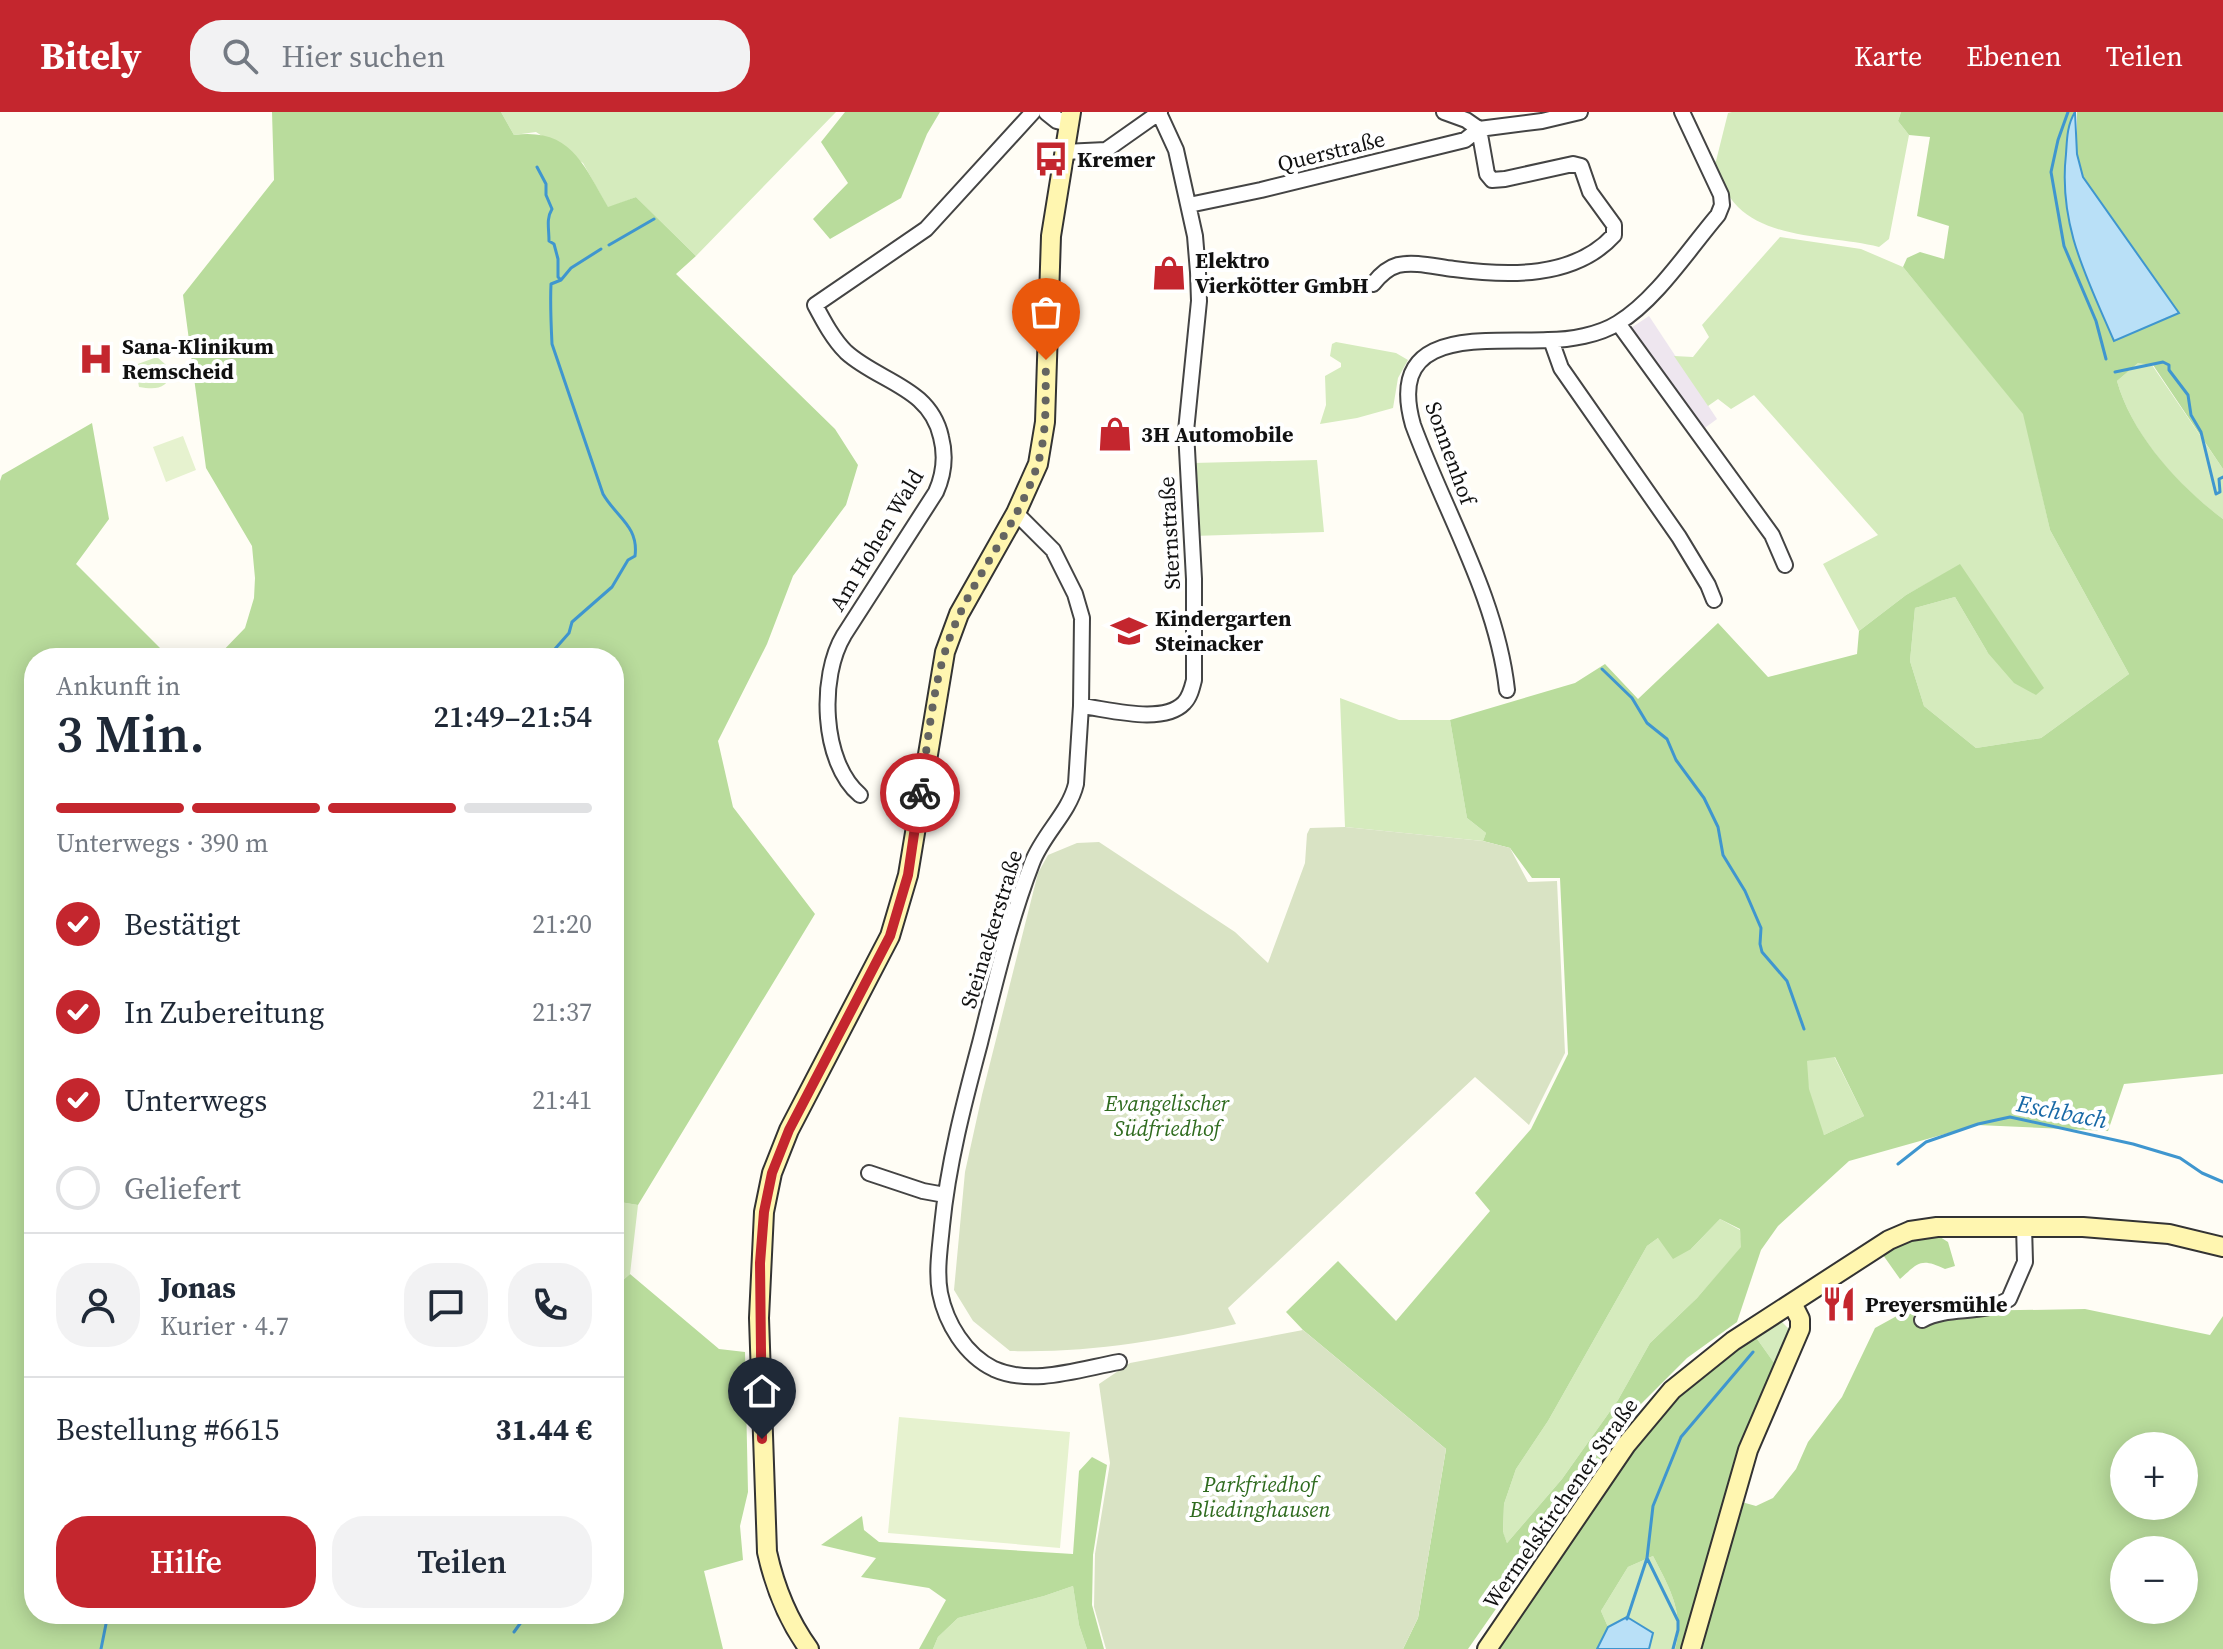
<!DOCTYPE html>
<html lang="de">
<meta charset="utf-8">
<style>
:root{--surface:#fff;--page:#f2f2f3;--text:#1f2937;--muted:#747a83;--line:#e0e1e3;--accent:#c4262e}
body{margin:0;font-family:"Source Serif 4",serif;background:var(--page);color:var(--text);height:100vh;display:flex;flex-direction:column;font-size:30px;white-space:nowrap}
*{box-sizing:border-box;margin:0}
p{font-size:26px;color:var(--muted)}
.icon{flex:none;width:44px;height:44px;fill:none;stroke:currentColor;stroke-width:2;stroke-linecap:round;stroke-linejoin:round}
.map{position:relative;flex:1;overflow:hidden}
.sheet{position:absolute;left:24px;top:536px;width:600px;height:976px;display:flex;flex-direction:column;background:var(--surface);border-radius:32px;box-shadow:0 4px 20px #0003}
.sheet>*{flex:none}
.controls{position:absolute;left:2110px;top:1320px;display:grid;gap:16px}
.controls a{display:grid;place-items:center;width:88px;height:88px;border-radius:50%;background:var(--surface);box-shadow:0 4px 20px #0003;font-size:40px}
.pin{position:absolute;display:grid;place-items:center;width:68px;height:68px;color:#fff;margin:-82px -34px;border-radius:50% 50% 50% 0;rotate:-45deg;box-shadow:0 0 8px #0007}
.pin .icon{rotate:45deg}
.courier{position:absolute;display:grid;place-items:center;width:80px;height:80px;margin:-40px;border:6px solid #c4262e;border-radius:50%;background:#fff;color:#222;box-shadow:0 2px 10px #0007}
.head em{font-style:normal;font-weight:600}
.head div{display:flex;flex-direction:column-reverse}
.head{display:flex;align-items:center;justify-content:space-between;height:136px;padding:0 32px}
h1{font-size:52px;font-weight:600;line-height:60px}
.bar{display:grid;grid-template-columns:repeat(4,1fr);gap:12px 8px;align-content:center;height:96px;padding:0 32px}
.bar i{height:10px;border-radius:6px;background:var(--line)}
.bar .current{background:var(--accent)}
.bar p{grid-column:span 4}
.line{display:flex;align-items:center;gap:20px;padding:0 32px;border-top:2px solid var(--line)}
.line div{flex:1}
.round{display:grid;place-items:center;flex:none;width:84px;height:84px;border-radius:32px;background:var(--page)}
ol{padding:0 32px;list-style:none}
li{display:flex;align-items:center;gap:24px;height:88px}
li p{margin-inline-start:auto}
li .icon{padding:8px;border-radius:50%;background:var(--accent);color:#fff;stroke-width:4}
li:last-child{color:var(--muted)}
li i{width:44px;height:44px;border:4px solid var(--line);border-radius:50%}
.cta{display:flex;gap:16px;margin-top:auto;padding:16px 32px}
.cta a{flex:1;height:92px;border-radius:32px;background:var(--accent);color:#fff;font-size:32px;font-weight:600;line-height:92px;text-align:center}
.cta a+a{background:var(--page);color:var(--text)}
header{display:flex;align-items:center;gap:48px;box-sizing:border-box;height:112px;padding:0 40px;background:var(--accent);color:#fff}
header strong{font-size:38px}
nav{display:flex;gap:44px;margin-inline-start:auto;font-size:28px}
.search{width:560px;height:72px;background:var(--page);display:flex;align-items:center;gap:20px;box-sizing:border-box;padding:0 28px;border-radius:32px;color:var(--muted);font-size:30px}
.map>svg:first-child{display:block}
</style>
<header>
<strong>Bitely</strong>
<div class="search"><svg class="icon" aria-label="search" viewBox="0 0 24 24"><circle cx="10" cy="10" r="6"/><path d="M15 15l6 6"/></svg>Hier suchen</div>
<nav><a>Karte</a><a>Ebenen</a><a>Teilen</a></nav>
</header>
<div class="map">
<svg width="2223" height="1537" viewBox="0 0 2223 1537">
<rect width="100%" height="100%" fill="#fffdf5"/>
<path fill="#eee6ef" d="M1649 204 1717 307 1702 318 1647 243 1631 216Z"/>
<path fill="#d5ebbd" d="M501 0H836L696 144 636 85 608 96 583 51 536 20 514 23Z
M1732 0H1901L1898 9 1909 23 1889 127 1879 135C1836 124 1771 128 1738 95 1726 83 1719 67 1712 52L1716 49 1728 1Z
M1780 125 1861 137 1903 155 2024 302 2050 418 2129 562 2041 626 1976 636 1924 594 1910 549 1915 496 1955 485 1988 541 1960 453 1906 483 1859 519 1823 452 1878 423 1754 283 1731 297 1718 287 1708 294 1674 244 1693 245 1709 225 1702 213Z
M1336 230 1396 241 1408 248 1398 266 1393 296 1357 306 1320 312 1326 293 1325 264 1341 255V251L1330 244 1332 232Z
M157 245 173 259C167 277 157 278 139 275L135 253Z
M2139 250 2152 253 2223 357V407C2178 374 2132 323 2117 269Z
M1317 348 1324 420 1193 424V351Z
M1340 586 1399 608H1450L1467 706 1486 721 1483 729 1345 715Z
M1834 944 1864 1004 1824 1023C1813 1003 1806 972 1806 949Z
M614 1089 638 1093 630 1162 614 1176Z
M1720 1107 1740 1118 1742 1135 1697 1186 1650 1231 1618 1288 1562 1367 1507 1431 1503 1421 1504 1392 1516 1357 1548 1309 1647 1134 1658 1126 1691 1137Z
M1782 1210 1791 1219 1777 1255 1755 1224 1774 1211Z
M1653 1444C1669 1475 1685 1501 1675 1537H1649L1652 1520 1627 1505 1608 1515 1601 1499 1628 1455Z
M1073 1474 1079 1513 1087 1537H933L938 1525 958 1506 1044 1484Z"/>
<path fill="#b9dc9c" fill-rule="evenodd" d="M272 0H501L514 23C571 16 583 52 608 95L636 85 696 144 676 162 835 317 858 353 846 393 793 464 767 532 718 629 733 695 815 802 638 1093 614 1089V546H216L245 516 254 486 255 466 252 434 206 356 183 183 274 68Z
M845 0H940L927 22 901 86 830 127 813 107 848 71 821 30Z
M1901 0H2075C2067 13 2067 27 2066 42 2058 113 2087 166 2114 228L2178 200 2083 65 2077 42V0H2223V357L2153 253 2138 251 2117 269C2132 323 2179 374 2223 407V962L2124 972 2108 1019 1977 1013 1849 1049 1778 1114 1761 1138 1737 1210 1687 1246 1634 1299 1468 1537H1403L1418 1506 1446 1337 1303 1218 1286 1200 1338 1149 1396 1209 1490 1099 1475 1081 1531 1017 1568 942 1560 766H1532L1510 736 1483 729 1486 721 1467 706 1450 608 1575 571 1605 552 1638 587 1718 511 1768 565 1857 542 1859 519 1906 483 1960 452 2044 576 2036 583 2014 571 1988 541 1955 485 1915 496 1910 549 1924 594 1976 636 2041 626 2129 562 2050 418 2023 302 1903 155 1907 146 1920 140 1944 147 1949 114 1917 104 1930 25 1909 23 1898 9ZM1835 945 1864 1004 1824 1023 1809 977 1807 949ZM1720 1107 1740 1117 1741 1135 1697 1186 1650 1231 1618 1288 1562 1367 1507 1431 1503 1420 1504 1392 1516 1357 1548 1309 1647 1134 1658 1126 1673 1147 1691 1137Z
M92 311 109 407 76 452 170 546H34V1502H614V1176L630 1162 719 1237 745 1240 748 1380 740 1414 743 1448 704 1459 723 1537H0V369L2 363Z
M1924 1125H1940L1948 1130 1955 1154 1945 1157C1921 1146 1919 1150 1900 1167L1883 1143 1908 1128Z
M2085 1197 2210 1223 2223 1204V1537H1696L1738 1389 1756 1394 1773 1386 1796 1357 1808 1330 1842 1285 1875 1216 1904 1200ZM2124 1334H2184V1394H2124ZM2124 1438H2184V1498H2124Z
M1755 1224 1777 1255 1686 1537H1675C1685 1501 1669 1475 1653 1444L1628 1455 1601 1499 1608 1515 1597 1537H1496L1643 1324 1690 1273Z
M1092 1345 1107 1353 1093 1443 1092 1493 1104 1537H1087L1079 1513 1073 1474 1044 1484 958 1506 938 1525 933 1537H919L946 1488 929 1476 861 1465 876 1446 821 1433 862 1404 864 1418 879 1430 1073 1442 1079 1359Z"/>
<path fill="#d9e3c4" d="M1345 715 1483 729 1510 736 1528 770 1557 769 1565 941 1529 1013 1475 965 1228 1196 1236 1212C1159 1229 1089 1241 1010 1239L973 1209 954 1178 965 1060 982 983 1038 761 1048 743 1077 731 1099 730 1235 820 1268 851 1305 751 1307 722 1310 716Z
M1303 1218 1446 1337 1418 1506 1403 1537H1106L1094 1495 1095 1442 1110 1351 1099 1272 1130 1251Z"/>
<path fill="#e6f2cf" d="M183 324 196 358 166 370 153 335Z
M899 1305 1070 1320 1060 1436 888 1421Z"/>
<path fill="#b9e0f7" stroke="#3f96cf" stroke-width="2" d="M2075 0 2077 42 2083 65 2179 201 2114 229C2087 166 2058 113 2066 42 2067 27 2067 13 2075 0Z
M1627 1505 1653 1521 1649 1537H1597L1608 1515Z"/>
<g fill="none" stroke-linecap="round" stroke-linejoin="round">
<path stroke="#3f96cf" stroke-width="3" d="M2068 0 2058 28 2051 60 2064 134 2096 209 2106 247
M537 55 546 72V83L552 97C546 107 549 116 549 129L554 132 558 147V165L561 168
M609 133 654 107
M2115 260 2163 250 2169 253V258L2188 283 2191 303 2201 320 2216 382 2220 380 2219 367 2223 365
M547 546 569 521 572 510 612 475 628 448 635 444C639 414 616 405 603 382L552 232C551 212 550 192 551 172L561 168 571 156 601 137
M1602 557 1632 586 1647 611 1667 627 1676 648 1704 686 1718 715 1723 743 1745 779 1761 816 1760 832 1762 840 1787 869 1804 917
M1898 1052 1926 1030 1978 1012 2010 1005 2133 1032 2180 1046 2202 1061 2223 1070
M1627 1507 1647 1446
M514 1520 527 1502
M101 1537 107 1507 112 1502
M1673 1537 1678 1518V1509L1647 1446 1653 1394 1681 1325 1753 1240"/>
<g stroke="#444" stroke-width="18">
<path id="minor" d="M1444 0 1466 8 1479 17 1542 9 1580 0
M1064 40 1106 38 1160 0
M1189 93 1261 78 1465 28 1479 17
M1373 172C1380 163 1387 156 1398 153 1415 149 1436 155 1454 157 1507 164 1574 167 1614 123V113L1590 80 1581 54 1573 52 1505 67 1492 68 1487 62 1479 17
M1618 211 1772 423 1785 453
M1551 228 1561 256 1679 425 1708 473 1714 488
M1016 401 1053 438 1075 482 1082 506 1081 594 1076 672C1069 701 1043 722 1032 751 1010 808 995 871 980 931 964 991 948 1052 942 1114 940 1136 936 1159 940 1181 946 1211 965 1243 994 1257 1032 1274 1080 1257 1119 1250
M1507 578C1497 486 1445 400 1413 313 1385 214 1484 231 1548 228 1570 228 1599 223 1618 211 1656 188 1689 137 1718 103L1722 93 1721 83 1682 0
M1081 594C1108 597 1163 613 1184 591 1190 585 1192 576 1194 568V467L1186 319 1199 189 1198 160 1195 124 1176 38 1159 1
M860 683C821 650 819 564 844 523L936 380C944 362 946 344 941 325 930 275 879 270 846 240 833 227 824 210 815 193L926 117 1033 0
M869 1061 923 1079 945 1083
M1922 1208C1950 1193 1982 1204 2009 1187L2025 1150 2024 1114"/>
</g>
<g stroke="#444" stroke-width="20">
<path id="tertiary" d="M1047 0 1057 8 1069 11"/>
</g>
<g stroke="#333" stroke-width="22">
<path id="secondary" d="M809 1537C787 1507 775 1476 767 1440L759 1206 764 1100 772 1061 789 1018 890 824 908 763 945 540 959 502 1016 401 1038 352 1045 310 1051 124 1071 0
M1487 1537 1626 1333 1672 1278 1733 1229 1889 1128 1910 1119 1937 1115H2083L2169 1122 2223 1135
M1691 1537 1748 1338 1800 1217V1207L1792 1191"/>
</g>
<use href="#minor" stroke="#fff" stroke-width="14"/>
<use href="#tertiary" stroke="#fff" stroke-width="16"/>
<use href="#secondary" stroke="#fff6b0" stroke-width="18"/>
</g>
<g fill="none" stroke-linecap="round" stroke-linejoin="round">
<path stroke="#646461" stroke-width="8" stroke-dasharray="0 14.4" d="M920 681C929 628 932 570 952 520 975 461 1019 412 1038 351 1048 318 1045 282 1046 248"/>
<path stroke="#c4262e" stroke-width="10" d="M762 1327 760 1151 764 1100 772 1061 789 1018 890 824 908 763 920 681"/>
</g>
<defs>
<g id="bus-bare" transform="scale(2.76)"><path d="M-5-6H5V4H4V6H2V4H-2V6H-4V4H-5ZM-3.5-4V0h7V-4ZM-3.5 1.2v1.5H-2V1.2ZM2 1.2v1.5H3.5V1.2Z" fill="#c4262e" stroke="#fff" stroke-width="2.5" paint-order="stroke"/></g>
<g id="shop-bare" transform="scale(2.76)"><path d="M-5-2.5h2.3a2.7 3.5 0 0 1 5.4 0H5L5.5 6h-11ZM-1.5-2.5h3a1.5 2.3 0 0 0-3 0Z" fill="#c4262e" stroke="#fff" stroke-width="2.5" paint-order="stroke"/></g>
<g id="hospital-bare" transform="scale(2.76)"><path d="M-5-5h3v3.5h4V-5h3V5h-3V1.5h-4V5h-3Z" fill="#c4262e" stroke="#fff" stroke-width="2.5" paint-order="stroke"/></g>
<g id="school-bare" transform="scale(2.76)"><path d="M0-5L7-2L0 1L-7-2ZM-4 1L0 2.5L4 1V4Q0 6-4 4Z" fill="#c4262e" stroke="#fff" stroke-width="2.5" paint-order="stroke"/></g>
<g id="restaurant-bare" transform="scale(2.76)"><path d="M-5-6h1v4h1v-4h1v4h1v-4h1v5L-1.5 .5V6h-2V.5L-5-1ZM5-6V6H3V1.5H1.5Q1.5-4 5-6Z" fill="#c4262e" stroke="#fff" stroke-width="2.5" paint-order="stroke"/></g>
</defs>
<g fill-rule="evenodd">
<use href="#bus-bare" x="1051" y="47"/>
<use href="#shop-bare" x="1169" y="161"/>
<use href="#hospital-bare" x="96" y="247"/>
<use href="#shop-bare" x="1115" y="322"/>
<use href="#school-bare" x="1129" y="519"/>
<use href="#restaurant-bare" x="1839" y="1192"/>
</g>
<g text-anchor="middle" stroke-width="8" stroke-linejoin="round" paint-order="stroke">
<g font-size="22" fill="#111" stroke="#fff">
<text transform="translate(1331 39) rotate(-14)" y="8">Querstraße</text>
<text transform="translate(1451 341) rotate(70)" y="8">Sonnenhof</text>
<text transform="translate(1169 421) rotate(-93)" y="8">Sternstraße</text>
<text transform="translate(876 428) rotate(-59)" y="8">Am Hohen Wald</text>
<text transform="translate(991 817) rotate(-73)" y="8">Steinackerstraße</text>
<text transform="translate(1560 1391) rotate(-55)" y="8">Wermelskirchener Straße</text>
</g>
<g font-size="22" font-weight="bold" fill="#111" stroke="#fff" text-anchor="start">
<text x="1077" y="55">Kremer</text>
<text x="1195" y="156">Elektro<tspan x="1195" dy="25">Vierkötter GmbH</tspan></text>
<text x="122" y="242">Sana-Klinikum<tspan x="122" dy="25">Remscheid</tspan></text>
<text x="1141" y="330">3H Automobile</text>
<text x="1155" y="514">Kindergarten<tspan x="1155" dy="25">Steinacker</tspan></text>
<text x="1865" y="1200">Preyersmühle</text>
</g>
<g font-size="22" font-style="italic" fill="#2f6b1f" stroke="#fff">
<text x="1167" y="999">Evangelischer<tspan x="1167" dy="25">Südfriedhof</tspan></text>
<text x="1260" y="1380">Parkfriedhof<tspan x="1260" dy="25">Bliedinghausen</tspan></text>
</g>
<g font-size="24" font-style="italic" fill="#1768a6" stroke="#fff">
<text transform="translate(2062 1000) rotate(11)" y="8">Eschbach</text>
</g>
</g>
</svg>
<div class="controls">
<a>+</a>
<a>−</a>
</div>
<div class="pin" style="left:1046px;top:248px;background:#ea580c"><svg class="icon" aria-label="bag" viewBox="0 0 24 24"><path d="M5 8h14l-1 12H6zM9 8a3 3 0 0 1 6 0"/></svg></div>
<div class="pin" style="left:762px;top:1327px;background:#1f2937"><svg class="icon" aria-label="home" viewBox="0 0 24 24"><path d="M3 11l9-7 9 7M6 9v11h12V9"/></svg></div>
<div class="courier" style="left:920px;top:681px"><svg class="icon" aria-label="bike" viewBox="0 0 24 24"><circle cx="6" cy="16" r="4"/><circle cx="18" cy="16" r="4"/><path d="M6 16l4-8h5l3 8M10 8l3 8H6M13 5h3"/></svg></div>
<section class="sheet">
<div class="head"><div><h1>3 Min.</h1><p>Ankunft in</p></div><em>21:49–21:54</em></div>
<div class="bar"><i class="current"></i><i class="current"></i><i class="current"></i><i></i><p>Unterwegs · 390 m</p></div>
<ol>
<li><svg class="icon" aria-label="check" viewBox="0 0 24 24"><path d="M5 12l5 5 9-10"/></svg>Bestätigt<p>21:20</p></li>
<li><svg class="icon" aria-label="check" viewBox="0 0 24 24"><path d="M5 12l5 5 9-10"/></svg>In Zubereitung<p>21:37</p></li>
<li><svg class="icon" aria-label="check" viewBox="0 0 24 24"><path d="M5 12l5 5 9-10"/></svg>Unterwegs<p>21:41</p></li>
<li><i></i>Geliefert</li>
</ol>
<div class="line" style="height:144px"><a class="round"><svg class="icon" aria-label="person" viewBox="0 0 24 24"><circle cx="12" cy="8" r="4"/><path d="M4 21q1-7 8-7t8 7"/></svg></a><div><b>Jonas</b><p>Kurier · 4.7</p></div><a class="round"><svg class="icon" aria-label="chat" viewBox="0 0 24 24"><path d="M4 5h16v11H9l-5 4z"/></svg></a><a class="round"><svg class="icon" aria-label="phone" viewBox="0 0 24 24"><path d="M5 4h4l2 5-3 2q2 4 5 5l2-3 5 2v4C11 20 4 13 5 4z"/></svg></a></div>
<div class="line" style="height:104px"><div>Bestellung #6615</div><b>31.44 €</b></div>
<div class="cta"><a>Hilfe</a><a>Teilen</a></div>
</section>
</div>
